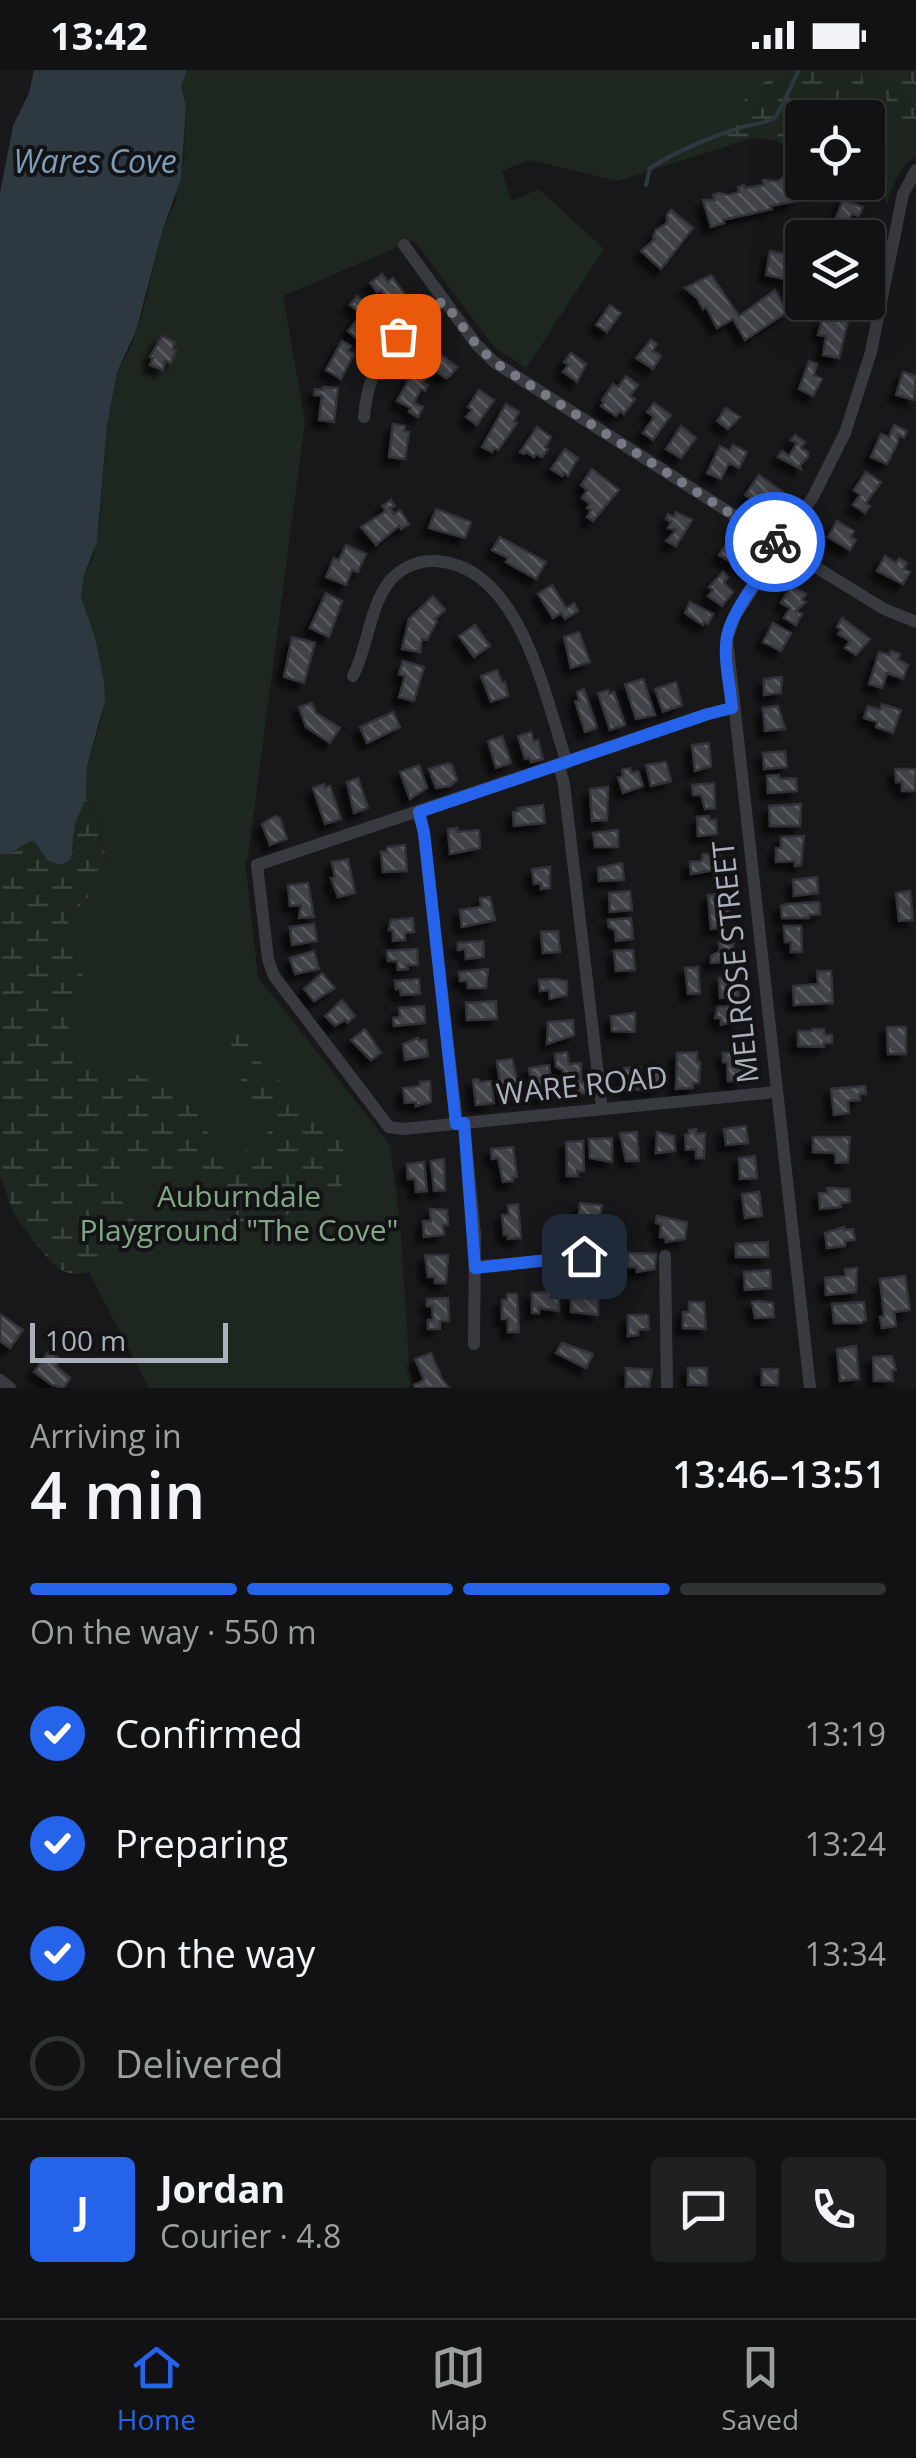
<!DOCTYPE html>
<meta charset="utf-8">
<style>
:root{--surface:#121214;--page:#1f2022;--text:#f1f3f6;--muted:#9c9ea0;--line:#313234;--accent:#2563eb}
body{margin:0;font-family:"Open Sans",sans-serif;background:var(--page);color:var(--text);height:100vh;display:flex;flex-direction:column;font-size:38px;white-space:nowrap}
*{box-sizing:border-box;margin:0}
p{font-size:32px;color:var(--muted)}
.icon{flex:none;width:55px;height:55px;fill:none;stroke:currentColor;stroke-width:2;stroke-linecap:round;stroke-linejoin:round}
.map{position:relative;height:1318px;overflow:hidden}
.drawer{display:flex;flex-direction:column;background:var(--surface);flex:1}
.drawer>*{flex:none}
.tools{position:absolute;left:785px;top:30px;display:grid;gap:20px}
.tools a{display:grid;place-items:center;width:100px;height:100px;border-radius:10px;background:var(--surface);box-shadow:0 10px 40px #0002,0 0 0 2px var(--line);font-size:50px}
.scale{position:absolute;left:30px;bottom:25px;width:198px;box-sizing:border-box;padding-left:10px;border:5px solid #aaafbc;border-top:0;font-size:28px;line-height:35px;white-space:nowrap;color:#aaafbc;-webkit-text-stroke:8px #131316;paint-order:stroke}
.pin{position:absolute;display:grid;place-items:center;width:85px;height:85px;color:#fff;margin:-42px;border-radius:20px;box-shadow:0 5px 15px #0006}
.courier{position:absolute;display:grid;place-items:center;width:100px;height:100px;margin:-50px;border:8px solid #2563eb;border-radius:50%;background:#fff;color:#222;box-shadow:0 2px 12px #0007}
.summary em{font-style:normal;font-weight:600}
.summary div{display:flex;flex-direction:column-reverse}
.summary{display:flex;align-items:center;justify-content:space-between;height:170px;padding:0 30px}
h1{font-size:65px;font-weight:600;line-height:75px}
.bar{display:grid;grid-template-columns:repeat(4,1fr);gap:15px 10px;align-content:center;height:120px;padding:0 30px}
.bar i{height:12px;border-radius:8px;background:var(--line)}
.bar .selected{background:var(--accent)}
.bar p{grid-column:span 4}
.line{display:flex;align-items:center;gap:25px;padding:0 30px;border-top:2px solid var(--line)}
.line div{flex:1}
.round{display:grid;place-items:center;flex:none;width:105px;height:105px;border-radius:10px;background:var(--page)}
ol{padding:0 30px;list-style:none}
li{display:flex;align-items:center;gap:30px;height:110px}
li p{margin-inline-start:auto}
li .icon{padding:10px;border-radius:50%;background:var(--accent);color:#fff;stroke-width:4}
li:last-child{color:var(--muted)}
li i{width:55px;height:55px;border:5px solid var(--line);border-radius:50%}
.status{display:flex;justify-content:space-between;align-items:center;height:70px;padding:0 50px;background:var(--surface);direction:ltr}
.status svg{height:28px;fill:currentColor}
.tabs{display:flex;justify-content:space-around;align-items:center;height:140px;border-top:2px solid var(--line);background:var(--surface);font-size:28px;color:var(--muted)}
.tabs a{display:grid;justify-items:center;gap:5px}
.tabs .selected{color:var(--accent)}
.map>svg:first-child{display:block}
</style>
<div class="status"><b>13:42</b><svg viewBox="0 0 49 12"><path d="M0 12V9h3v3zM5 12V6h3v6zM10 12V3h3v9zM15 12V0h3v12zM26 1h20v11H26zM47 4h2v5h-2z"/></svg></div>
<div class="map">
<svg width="916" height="1318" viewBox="0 0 916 1318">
<defs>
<pattern id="wetland-marsh" width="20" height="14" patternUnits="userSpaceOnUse" patternTransform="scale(2.5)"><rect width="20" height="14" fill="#1e271f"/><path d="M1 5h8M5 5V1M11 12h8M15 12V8" fill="none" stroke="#3c443e"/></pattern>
<pattern id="building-back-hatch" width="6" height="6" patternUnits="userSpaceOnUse" patternTransform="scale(2.5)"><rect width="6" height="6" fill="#424348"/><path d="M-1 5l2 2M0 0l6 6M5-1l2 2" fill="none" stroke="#5b5c60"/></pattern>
<filter id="shadow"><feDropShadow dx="-7" dy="7" stdDeviation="2.5" flood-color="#0009"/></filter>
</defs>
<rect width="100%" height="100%" fill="#18181b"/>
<path fill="#1e271f" d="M187 0H916V86C898 98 892 116 887 136L875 95 868 89V48H802V52L618 111 529 90 502 101 511 131 539 119 604 179 526 298 494 277 414 170 283 226 305 351 248 788 245 790 258 907 390 1075 400 1153 411 1318H149L63 1152 66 850 94 821 107 789 97 751 86 728 87 696 102 647 104 611 95 566 81 527 84 505 93 487 99 459 107 356 117 302 130 279 142 244 162 162 175 133 184 89 186 36 181 16Z"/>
<path fill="url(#wetland-marsh)" d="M778 0H861L865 21 864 47 802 48V82C770 66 757 65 721 73L713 63 714 58Z
M884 0H916V68H902L889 54Z
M86 728 97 751 108 796 94 821 66 850C82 868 87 912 78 935 74 943 70 948 68 957 77 985 110 1001 137 1005 154 1008 169 1006 183 1017 203 1033 205 1059 214 1081L226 1088C245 1083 262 1075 271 1057L267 1048 248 1033 230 971 220 954 245 956 259 990 288 1019 303 1041 337 1068 346 1086 345 1105 339 1126 327 1139 317 1144H288L274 1155 257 1158 218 1156 209 1150 207 1114 195 1098 185 1096 153 1108 146 1105 134 1090 122 1088 118 1104C125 1118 135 1131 134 1147 134 1180 88 1220 57 1197 46 1189 21 1155 14 1143 8 1131 6 1118 0 1106V785L10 784 30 771 35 772 47 790 73 780 75 754Z"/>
<path fill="#2d3840" d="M34 0H187L181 16 186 36 181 109 162 162 136 261 117 302 107 356 97 472 84 505 81 527 95 567 104 611 105 631 87 696 86 728 75 754 71 789 61 795 47 790 35 772 30 771 10 784 0 785V123L13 56 29 23Z"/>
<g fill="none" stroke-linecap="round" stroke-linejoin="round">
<path stroke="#2d3840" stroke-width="4" d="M646 115 650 98C677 81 706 69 736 59 747 55 764 54 774 48 780 44 793 10 799 0"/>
</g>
<path fill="url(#building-back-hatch)" stroke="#323237" stroke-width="2.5" filter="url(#shadow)" d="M788 104 796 131 771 136 772 139 723 150 724 153 711 157 703 130H715L713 125 719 123 729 125 739 122 738 117 744 115 745 118 764 115 763 110 778 111Z
M843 130 863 137 859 146 852 144 849 152 836 147Z
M671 140 693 158 661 199 641 181 655 169 653 167 656 160 667 153V145Z
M770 181 795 186 794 191 802 192V217L789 215 790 210 766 205Z
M382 204 388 212 393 208 405 225 392 235 381 220 377 222 370 213Z
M711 205 739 246 775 220 787 242 745 270 733 249 717 258 706 237 703 239 697 228 685 218Z
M357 226 381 245 360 271 348 261 362 244 350 235Z
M610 235 621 243 607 262 596 255Z
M830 248 848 251 839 288 823 285 826 266 818 265 822 250 829 251Z
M162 266 175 272 173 279 176 280 171 293 165 291 163 300 150 295 153 288 150 287Z
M651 270 657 274 653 281 661 286 653 299 636 288Z
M342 271 351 276 348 281 354 284 341 309 326 300Z
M433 279 457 297 450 306 446 308 435 301 438 297 426 288Z
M571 283 586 294 577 312 563 302 568 295 564 292Z
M809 291 817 294 814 305 822 309 813 326 799 319Z
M903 302 916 306 914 330 896 325Z
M412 303 425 309 423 313 428 315 425 321 421 319 414 333 423 337 418 347 409 342 411 338 397 331Z
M626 306 638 315 630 326 635 329 624 344 620 341 616 346 601 336 604 332 602 330 613 314 618 317Z
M323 317 338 318 334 352 319 350 322 326 314 325 315 319 323 320Z
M479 320 494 330 477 355 466 347 472 340 468 337Z
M654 333 671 345 653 370 643 363 654 347 647 342Z
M506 334 519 342 514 351 517 353 498 380 494 378 492 382 482 377Z
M726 338 740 347 728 359 717 351Z
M393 354 405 356 404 361 409 362 405 389 389 387Z
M894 355 907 361 904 368 898 365V372L887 394 871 387 881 364 889 367Z
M681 356 696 368 681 388 666 379Z
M537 357 551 367 545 377 548 379 542 387 536 384 534 387 526 382 524 384 520 382Z
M795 365 805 372 801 378 808 382V387L800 395 801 399 778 387 782 381 789 386 797 373 791 370Z
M733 375 747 382 739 398 729 393 721 409 707 403 720 376 730 381Z
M565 379 578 388 568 406 564 403 562 406 551 399Z
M592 399 619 420 593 451 587 447 591 440 587 438 590 434 582 428 587 420 581 415Z
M866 402 881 412 866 433 870 436 865 443 853 435 860 425 854 420Z
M759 405 786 424 772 444 745 425Z
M391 430 395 436 390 438 394 444 400 440 409 454 401 459 399 456 376 475 361 457 386 441 382 436Z
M436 439 471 452 465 468 429 458Z
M676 442 692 450 676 476 666 471 676 460 668 458 671 452 666 449 668 444 674 447Z
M837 451 854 461 851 467 856 470 850 480 828 467Z
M500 467 546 492 536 509 506 492 508 488 492 480Z
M740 473 757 487 747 501 719 485 726 474 735 481Z
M346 475 366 484 358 502 352 500 346 515 326 507 334 488 339 490Z
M885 486 896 493 899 488 907 493 904 499 910 502 903 514 877 501Z
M723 502 728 507 724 513 733 522 722 536 708 526 713 520 709 517Z
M552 515 566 538 574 533 578 541 565 549 561 543 553 548 538 524Z
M791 516 806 524 802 530 806 532 796 541 802 544 796 555 784 548 790 538 781 533Z
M326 523 342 531 329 567 310 558Z
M433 526 445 540 435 549 437 551 427 570 422 569 420 582 402 579 409 549Z
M690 532 713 544 708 554 704 552 703 555 685 543Z
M842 548 870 569 856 585 845 578 850 571 838 564 841 560 837 557Z
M773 553 791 563 781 581 763 572Z
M475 555 490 576 474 587 459 566Z
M579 562 590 592 571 598 564 567Z
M292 567 315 573 304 613 284 607Z
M891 581 900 584 898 589 908 595 903 609 887 603 882 618 869 614 879 582 890 585Z
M403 591 424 597 414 631 399 627 405 606 399 604Z
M497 600 502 613 505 612 508 626 491 632 481 606Z
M782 607 781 623 764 625V609Z
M643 609 655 645 636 649 625 614Z
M676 612 682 635 663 642 655 619Z
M584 619 597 658 585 662 575 631 579 630 577 622Z
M608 620 609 624 614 622 625 655 610 660 598 623Z
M312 633 316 643 340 658 330 673 306 657 299 637Z
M882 634 901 640 893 663 876 657 877 652 864 648 868 636 880 640Z
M778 636 785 659 765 661 763 638Z
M393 642 400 657 367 673 360 657Z
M531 662 534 672 538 670 543 689 531 692 529 688 525 689 518 666Z
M502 666 511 693 496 698 488 671Z
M709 673 711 696 695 701 692 675Z
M785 681 787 697 764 699 763 683Z
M666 692 671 711 651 716 646 695Z
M448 693 452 695 457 710 450 716 436 718 429 699Z
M419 695 427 718 410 729 400 702Z
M630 698 631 703 638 701 643 716 623 723 618 708 623 706 622 700Z
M895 699H916L915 721H902V712H896Z
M779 705 780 709 796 708 797 721 768 723 767 706Z
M358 708 368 738 354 743 347 712Z
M714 713 715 738 705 739 701 725H693L692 715Z
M324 714 325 718 330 716 341 749 325 754 313 718Z
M608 717 607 750 592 751 590 719Z
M801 734 800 756H770L769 736Z
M543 735 545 753 514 756 513 742 519 741 518 738Z
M275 746 280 748 287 769 270 775 262 754Z
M709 746V750H716L717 764 698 766 697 747Z
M457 758V762L479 760 480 778 450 784 448 759Z
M618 760V777H595L593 763Z
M804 766 801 795 795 796V791L776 792V778H781V767Z
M405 775 407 801 383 802 381 782H387V777Z
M703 784 720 785 721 799 691 804 690 792 702 791Z
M348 789 355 823 338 827 331 808 335 807 332 792Z
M622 793 624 810 599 811 598 798Z
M550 797V818L541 819V813L534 814 532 799Z
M817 807 818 823 794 826 793 810Z
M308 813 314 847 299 848 301 835 290 836 288 815Z
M630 821 632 840 610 842 609 823Z
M910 821 913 850 899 851 896 823Z
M727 823 729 844H724L725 858 711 859 708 825Z
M490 827 495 850 462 857 460 840 481 837 480 828Z
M819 832 820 844 809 845V848H782L781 836 786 834Z
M413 848 414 862 405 863V870L393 871V860H389L391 850Z
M631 848 633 869 616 871 615 860 609 857 608 850Z
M314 854 317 871 292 875 290 857Z
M784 856H801L802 882H791V872H785Z
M558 861 560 882 543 883 541 862Z
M483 871 484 887 466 889 465 879 458 880V873Z
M733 871 735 891 711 893V886L720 881 719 872Z
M417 879 418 895H407L408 899 398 900 397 891H388L387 881Z
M633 880 635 900 616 901 614 881Z
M314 881 319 899 295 904 290 888Z
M698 897 700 923 688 924 685 898Z
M488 899 486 918H468L467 911H460L459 902Z
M817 901H831L833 933 794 935 793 916 818 914Z
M322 903 335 918 314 931 304 919Z
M738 907 739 927 720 928 719 908Z
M419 909 420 924 401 925 400 919H396L395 911Z
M555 909 567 911V925L550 929 549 920 540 921 539 910Z
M342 930 355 946 348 953 345 950 335 956 325 946Z
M496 931 497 949 467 950 466 933Z
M424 936 425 953 394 956 393 948 400 947 399 938Z
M737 936 738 951 721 955V948H715L718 937Z
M635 943V962L612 961 611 946Z
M573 950 574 965 547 974 548 952Z
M887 957H906V984H888Z
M365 959 381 983 371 990 351 970Z
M812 959H824V965H832V973H824V977L798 976V961H812Z
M418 968 419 971 426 970 428 986 405 990 403 974Z
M567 982 569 994 581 993V1012H585L586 1023 565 1024 563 1000 556 997 555 984Z
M697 982V992H700L699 1013H693V1018L676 1019 677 983Z
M723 983H742V1011H728L727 992H723Z
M512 989 521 1026 502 1030 497 991Z
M549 995 553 1025 541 1027 540 1022 533 1023 529 998Z
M640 997 641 1020 624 1018V998Z
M661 998 662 1016 647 1020 646 999Z
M478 1009 479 1012 491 1011 494 1033 476 1035 473 1010Z
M430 1011 431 1032 416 1036V1032L405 1033 403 1018 420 1016V1012Z
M865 1016 866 1024H859L860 1030 848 1031 849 1043 834 1045 831 1019Z
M746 1056 748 1073 726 1075 724 1059Z
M696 1059V1064L705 1063 704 1088H696V1079L686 1080 685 1065 689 1064V1060Z
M637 1062 639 1091H626L620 1063Z
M657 1062 674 1066 675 1081 656 1083Z
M813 1067H850L848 1092 836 1093 835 1083 813 1082Z
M612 1068V1092L590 1088 589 1069Z
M583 1071 584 1101H577L578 1106H567L566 1072Z
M513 1077 517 1107H513V1111L503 1112 498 1088 492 1089 491 1079Z
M755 1086 757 1108 740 1109 739 1088Z
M444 1089 445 1120 434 1121 431 1091Z
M424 1092 427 1121 416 1122 415 1109H408L407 1094Z
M827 1118 849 1119 850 1132 841 1133V1137L820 1139 819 1123H828Z
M759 1122 762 1146 745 1148 742 1124Z
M580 1133 602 1135 598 1156 578 1154Z
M518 1134 521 1168 508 1169V1165H504L502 1145H509L508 1135Z
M430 1139 447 1140 448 1155H443L444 1165 424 1167 423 1151H431Z
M657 1146 687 1152 685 1169 666 1172V1168L660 1167 661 1154 656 1153Z
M844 1157V1160L853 1159 855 1170 845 1171V1176L827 1178 825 1163Z
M768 1172V1187H736V1174Z
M628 1183 656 1184 655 1199 637 1202V1197H627Z
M425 1185H448L446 1213H435V1207H428Z
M857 1198 856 1222 826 1225 825 1208 846 1206 845 1199Z
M770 1200 771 1218 745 1220 744 1202Z
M905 1206 910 1240 894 1242 896 1256 882 1258 880 1247 884 1246 880 1209Z
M551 1222V1228H559V1241L539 1238V1243H532V1223Z
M507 1224H517L519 1262H508V1249H502V1230H507Z
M448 1228 449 1251H440V1259H428V1250H433L432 1236H427V1229Z
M571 1228H598V1245L571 1242Z
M759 1231 773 1233 774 1247 755 1248 752 1232Z
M689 1232H704L706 1259 683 1258V1242H689Z
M864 1232 866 1250 861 1253H834L832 1234Z
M0 1244 23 1260 10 1278 0 1271Z
M628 1245H648L649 1259 638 1260V1265L628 1266Z
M562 1273 593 1284 586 1298 556 1283Z
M856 1276 859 1309 840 1311 837 1279Z
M49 1281 60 1289 56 1296 70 1308 64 1318 52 1315 34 1302Z
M431 1283 442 1309 449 1318H415L414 1315 424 1310 415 1289Z
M892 1286 896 1300H892L893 1311H874L873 1287Z
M626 1298 652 1300 649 1317H626Z
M688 1298H707V1315H688Z
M762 1299H778V1315H762Z"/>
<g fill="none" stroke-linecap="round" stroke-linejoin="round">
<path stroke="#393a40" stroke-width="12" d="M404 175 476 274 494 292 793 483 884 539 916 552
M364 347C369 286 397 265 443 231
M353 606C368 577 369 538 389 512 400 498 418 490 436 491 521 496 545 628 567 693
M732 638 708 644 257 795 268 889 274 906 389 1057 403 1059 776 1022
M559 696 564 714 602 1039
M419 743 424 763 457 1054
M464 1053 475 1164 474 1274
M665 1186 667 1318
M475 1197 584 1187
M0 1310 10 1318
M810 1318 727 569 735 546 814 425 845 363 871 282 903 124 916 100"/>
</g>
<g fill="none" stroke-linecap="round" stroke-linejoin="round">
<path stroke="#777a84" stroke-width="10" stroke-dasharray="0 18" d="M398 266 443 231 476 274 494 292 775 472"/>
<path stroke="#2563eb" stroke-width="12" d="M584 1186 475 1198 464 1053 456 1054 424 763 419 742 708 644 732 638C730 615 723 588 727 566 733 538 765 500 782 476L775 472"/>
</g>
<g text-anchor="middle" stroke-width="8" stroke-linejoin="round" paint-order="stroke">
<g font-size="30" fill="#aaafbc" stroke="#131316">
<text transform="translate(736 892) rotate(-96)" y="10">MELROSE STREET</text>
<text transform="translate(582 1016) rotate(-6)" y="10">WARE ROAD</text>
</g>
<g font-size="30" fill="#7fa882" stroke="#131316">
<text x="239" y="1137">Auburndale<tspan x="239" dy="34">Playground "The Cove"</tspan></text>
</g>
<g font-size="32" font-style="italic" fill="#7e9db9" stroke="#131316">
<text x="95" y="103">Wares Cove</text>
</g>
</g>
</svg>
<div class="tools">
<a><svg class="icon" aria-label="locate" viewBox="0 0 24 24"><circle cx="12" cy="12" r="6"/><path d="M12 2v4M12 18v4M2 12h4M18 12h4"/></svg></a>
<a><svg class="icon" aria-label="layers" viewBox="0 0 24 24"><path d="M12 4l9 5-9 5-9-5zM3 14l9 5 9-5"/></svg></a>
</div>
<div class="scale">100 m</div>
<div class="pin" style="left:398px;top:266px;background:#ea580c"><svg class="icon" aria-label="bag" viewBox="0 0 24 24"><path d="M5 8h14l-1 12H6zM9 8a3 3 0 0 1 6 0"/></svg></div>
<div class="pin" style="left:584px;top:1186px;background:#1f2937"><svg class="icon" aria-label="home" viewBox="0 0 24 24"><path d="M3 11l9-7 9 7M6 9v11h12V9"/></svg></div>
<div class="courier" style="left:775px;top:472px"><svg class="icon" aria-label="bike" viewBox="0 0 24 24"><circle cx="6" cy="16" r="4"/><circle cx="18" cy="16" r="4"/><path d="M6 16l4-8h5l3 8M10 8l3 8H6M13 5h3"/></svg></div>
</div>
<section class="drawer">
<div class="summary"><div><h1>4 min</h1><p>Arriving in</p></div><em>13:46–13:51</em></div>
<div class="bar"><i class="selected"></i><i class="selected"></i><i class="selected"></i><i></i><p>On the way · 550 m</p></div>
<ol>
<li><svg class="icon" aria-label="check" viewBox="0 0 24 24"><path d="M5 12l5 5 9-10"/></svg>Confirmed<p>13:19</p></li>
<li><svg class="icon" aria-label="check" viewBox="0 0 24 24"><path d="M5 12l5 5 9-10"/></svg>Preparing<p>13:24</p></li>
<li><svg class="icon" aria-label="check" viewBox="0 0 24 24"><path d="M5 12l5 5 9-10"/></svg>On the way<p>13:34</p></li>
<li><i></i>Delivered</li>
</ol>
<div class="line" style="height:180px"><b class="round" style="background:var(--accent);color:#fff">J</b><div><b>Jordan</b><p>Courier · 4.8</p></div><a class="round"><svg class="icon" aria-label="chat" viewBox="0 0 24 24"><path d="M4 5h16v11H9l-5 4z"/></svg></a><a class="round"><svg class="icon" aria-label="phone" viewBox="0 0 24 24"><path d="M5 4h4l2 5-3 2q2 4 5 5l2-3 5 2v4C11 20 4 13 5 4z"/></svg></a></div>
</section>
<nav class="tabs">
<a class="selected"><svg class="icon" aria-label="home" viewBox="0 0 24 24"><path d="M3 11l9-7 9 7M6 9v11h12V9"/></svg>Home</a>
<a><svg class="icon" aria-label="map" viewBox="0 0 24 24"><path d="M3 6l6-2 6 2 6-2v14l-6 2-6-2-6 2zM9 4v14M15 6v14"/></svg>Map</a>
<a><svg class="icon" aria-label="saved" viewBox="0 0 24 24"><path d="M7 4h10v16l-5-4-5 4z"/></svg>Saved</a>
</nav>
